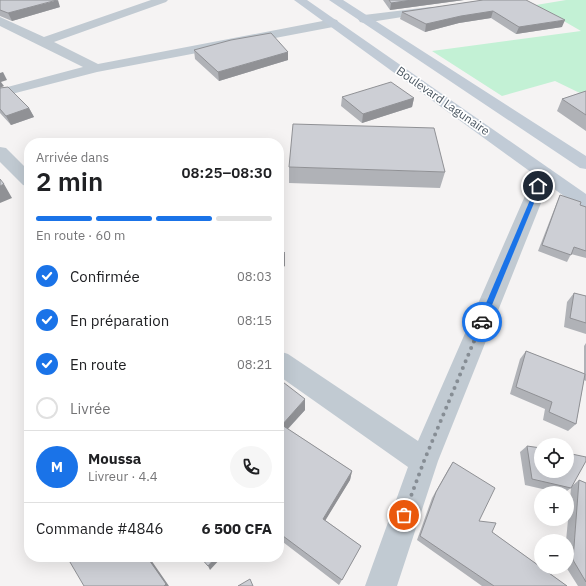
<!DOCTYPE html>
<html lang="fr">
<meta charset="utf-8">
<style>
:root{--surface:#fff;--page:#f6f6f6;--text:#202124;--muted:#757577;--line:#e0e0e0;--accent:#1a73e8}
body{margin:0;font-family:"IBM Plex Sans",sans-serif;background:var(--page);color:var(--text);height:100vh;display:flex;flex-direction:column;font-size:15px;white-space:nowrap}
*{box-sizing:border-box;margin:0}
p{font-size:13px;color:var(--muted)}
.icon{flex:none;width:22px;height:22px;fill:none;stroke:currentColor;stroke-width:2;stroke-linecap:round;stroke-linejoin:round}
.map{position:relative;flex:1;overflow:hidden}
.drawer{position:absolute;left:24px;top:138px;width:260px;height:424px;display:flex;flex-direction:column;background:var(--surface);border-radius:16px;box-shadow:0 4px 16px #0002}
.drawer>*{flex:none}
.controls{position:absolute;left:534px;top:438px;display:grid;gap:8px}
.controls a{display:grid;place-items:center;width:40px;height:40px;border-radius:50%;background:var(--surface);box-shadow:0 4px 16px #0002;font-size:20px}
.pin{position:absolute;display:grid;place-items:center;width:34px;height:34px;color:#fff;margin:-17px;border:2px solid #fff;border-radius:50%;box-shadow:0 1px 4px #0007}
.courier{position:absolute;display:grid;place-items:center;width:40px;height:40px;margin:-20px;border:3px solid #1a73e8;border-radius:50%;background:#fff;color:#222;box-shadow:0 1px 5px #0007}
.overview em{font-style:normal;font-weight:600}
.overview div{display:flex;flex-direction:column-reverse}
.overview{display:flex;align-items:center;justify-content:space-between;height:68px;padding:0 12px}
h1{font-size:26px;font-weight:600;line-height:30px}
.bar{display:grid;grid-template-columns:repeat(4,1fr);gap:6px 4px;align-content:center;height:48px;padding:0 12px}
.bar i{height:5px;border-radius:3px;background:var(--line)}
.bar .on{background:var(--accent)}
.bar p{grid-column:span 4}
.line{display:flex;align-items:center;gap:10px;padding:0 12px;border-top:1px solid var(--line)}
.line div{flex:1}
.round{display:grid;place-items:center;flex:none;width:42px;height:42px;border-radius:21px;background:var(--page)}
ol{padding:0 12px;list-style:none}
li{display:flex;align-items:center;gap:12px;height:44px}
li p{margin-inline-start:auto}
li .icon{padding:4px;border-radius:50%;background:var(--accent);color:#fff;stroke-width:4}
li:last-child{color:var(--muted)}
li i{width:22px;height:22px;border:2px solid var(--line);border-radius:50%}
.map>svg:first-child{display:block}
</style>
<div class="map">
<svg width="586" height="586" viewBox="0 0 586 586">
<rect width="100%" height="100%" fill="#f5f3f3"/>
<path fill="#c3f1d5" d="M566 0H586V96L555 81 502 96 432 51 581 31 536 5Z"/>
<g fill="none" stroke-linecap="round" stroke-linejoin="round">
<path fill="#c1cad2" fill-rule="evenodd" d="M151 0H168L166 2 54 42 98 64 333 19 337 20 339 23 337 26 333 27 97 72 0 97V89L83 67 0 26V17L44 37Z
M430 7 434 8 436 10 434 12 364 23 360 22 358 19 360 16 364 15Z
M0 147 6 148 29 171V187L23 185 0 162Z
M544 168 550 169 553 173 438 461 397 586H365L408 467 279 376V351L288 354 418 441 535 173 538 169Z"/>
<path fill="#c1cbd6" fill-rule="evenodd" d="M294 0H307L586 194V209L579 207Z
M329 0H343L586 156V169L580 168Z"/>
</g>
<path fill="#b0b2b7" d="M0 0 60 7 12 21 0 16Z
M383 0H464L390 10Z
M483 0 562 27 516 34 491 18 459 23 425 32 400 19 402 12Z
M194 50 288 52V60L219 81 195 59Z
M0 88 29 108 34 117 11 125 0 113Z
M586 91V131L557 111 562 99Z
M342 97 414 98 412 107 362 123 341 106Z
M289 167 445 172 440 188 289 183Z
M560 195 580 205 586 207V258L571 254 567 262 538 251 557 202Z
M574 293 586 296V334L564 327 567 302Z
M586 343V381L584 380 576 424 568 431 543 420 545 409 510 394 520 359 526 351 584 374V346Z
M279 379 305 410 288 429 352 471 350 480 325 520 361 546 339 585 279 539Z
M527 446 573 485 579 480 586 483V586H578L566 567H567V541H566L571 488 564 493H560L525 485 520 452Z
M453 462 479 521 492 532 567 586H482L417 540 432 498 449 468Z"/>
<path fill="#909195" d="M58 0 60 7 12 21 8 13Z
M412 0H464L390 10 391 3Z
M493 11 491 18 459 23 425 32 426 24 461 16Z
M565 20 562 27 516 34 519 27Z
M288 52V60L219 81 218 72Z
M3 72 7 80 1 82 4 86 0 88V73Z
M414 98 412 107 362 123 363 114Z
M29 108 34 117 11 125 6 116Z
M4 184 12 198 0 203V186Z
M285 253V266L279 270V257Z
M305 399V410L282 435V425Z
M352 471 350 480 322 526 323 519Z
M147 557H149L169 586H164Z
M216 557H222L210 570 208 566Z"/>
<path fill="#cdcfd5" stroke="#909195" d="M0 0H57L8 13 0 10Z
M389 0H412L391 3Z
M483 0H526L565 20 519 27 493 11 461 16 426 24 402 12Z
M271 33 288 52 218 72 194 50 231 40Z
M391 82 414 98 363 114 342 97Z
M8 87 29 108 6 116 0 109V88Z
M586 91V115L562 99Z
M293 124 434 128 445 172 289 167Z
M0 179 4 184 0 186Z
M560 195 581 202 580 205 586 207V251L574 247 571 255 542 245Z
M279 248 285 253 279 257Z
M574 293 586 296V323L570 318Z
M526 351 585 374 576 424 549 412 552 402 516 387Z
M279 379 305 399 282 425 352 471 323 519 361 546 342 580 279 533Z
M527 446 541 448V471H567V453L586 457V461L571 488 532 479Z
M453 462 495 488 479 521 496 523 492 532 567 586H494L420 536 436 492Z
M579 480 586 483V582L573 560Z
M67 557H147L166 584 164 586H84Z
M200 557H216L208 566Z
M250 579 253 586H238Z"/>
<path fill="#1a73e8" d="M538 184 541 186 485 322 484 323H479L478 322 536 186Z"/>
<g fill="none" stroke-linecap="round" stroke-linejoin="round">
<path stroke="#868d94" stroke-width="4" stroke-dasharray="0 7.2" d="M404 515 424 461 482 322"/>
</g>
<g text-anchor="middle" stroke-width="3.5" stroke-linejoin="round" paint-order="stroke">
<g font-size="12" fill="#4a5661" stroke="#fff">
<text transform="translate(443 101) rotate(35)" y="4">Boulevard Lagunaire</text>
</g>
</g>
</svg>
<div class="controls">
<a><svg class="icon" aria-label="locate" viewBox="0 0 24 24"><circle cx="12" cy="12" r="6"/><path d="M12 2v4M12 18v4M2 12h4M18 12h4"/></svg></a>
<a>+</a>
<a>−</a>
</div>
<div class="pin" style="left:404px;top:515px;background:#ea580c"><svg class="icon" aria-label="bag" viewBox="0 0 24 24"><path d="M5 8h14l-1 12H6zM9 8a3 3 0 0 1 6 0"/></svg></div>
<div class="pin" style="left:538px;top:186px;background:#1f2937"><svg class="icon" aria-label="home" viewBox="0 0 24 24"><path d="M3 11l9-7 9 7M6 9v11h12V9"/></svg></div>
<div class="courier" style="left:482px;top:322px"><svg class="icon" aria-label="car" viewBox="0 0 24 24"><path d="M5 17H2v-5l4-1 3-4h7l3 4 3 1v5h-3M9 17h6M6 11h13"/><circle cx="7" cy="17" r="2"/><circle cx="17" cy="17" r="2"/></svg></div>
<section class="drawer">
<div class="overview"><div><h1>2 min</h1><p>Arrivée dans</p></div><em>08:25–08:30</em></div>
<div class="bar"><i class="on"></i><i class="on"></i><i class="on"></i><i></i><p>En route · 60 m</p></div>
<ol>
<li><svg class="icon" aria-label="check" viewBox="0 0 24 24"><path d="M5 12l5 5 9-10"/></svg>Confirmée<p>08:03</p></li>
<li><svg class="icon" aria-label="check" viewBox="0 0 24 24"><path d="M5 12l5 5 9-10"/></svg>En préparation<p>08:15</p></li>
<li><svg class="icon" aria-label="check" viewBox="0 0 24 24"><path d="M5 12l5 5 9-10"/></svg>En route<p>08:21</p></li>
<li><i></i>Livrée</li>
</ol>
<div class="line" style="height:72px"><b class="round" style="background:var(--accent);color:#fff">M</b><div><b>Moussa</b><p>Livreur · 4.4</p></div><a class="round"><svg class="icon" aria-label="phone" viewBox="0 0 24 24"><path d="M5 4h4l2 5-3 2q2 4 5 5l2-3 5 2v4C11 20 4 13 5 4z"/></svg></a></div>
<div class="line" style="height:52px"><div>Commande #4846</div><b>6 500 CFA</b></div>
</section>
</div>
